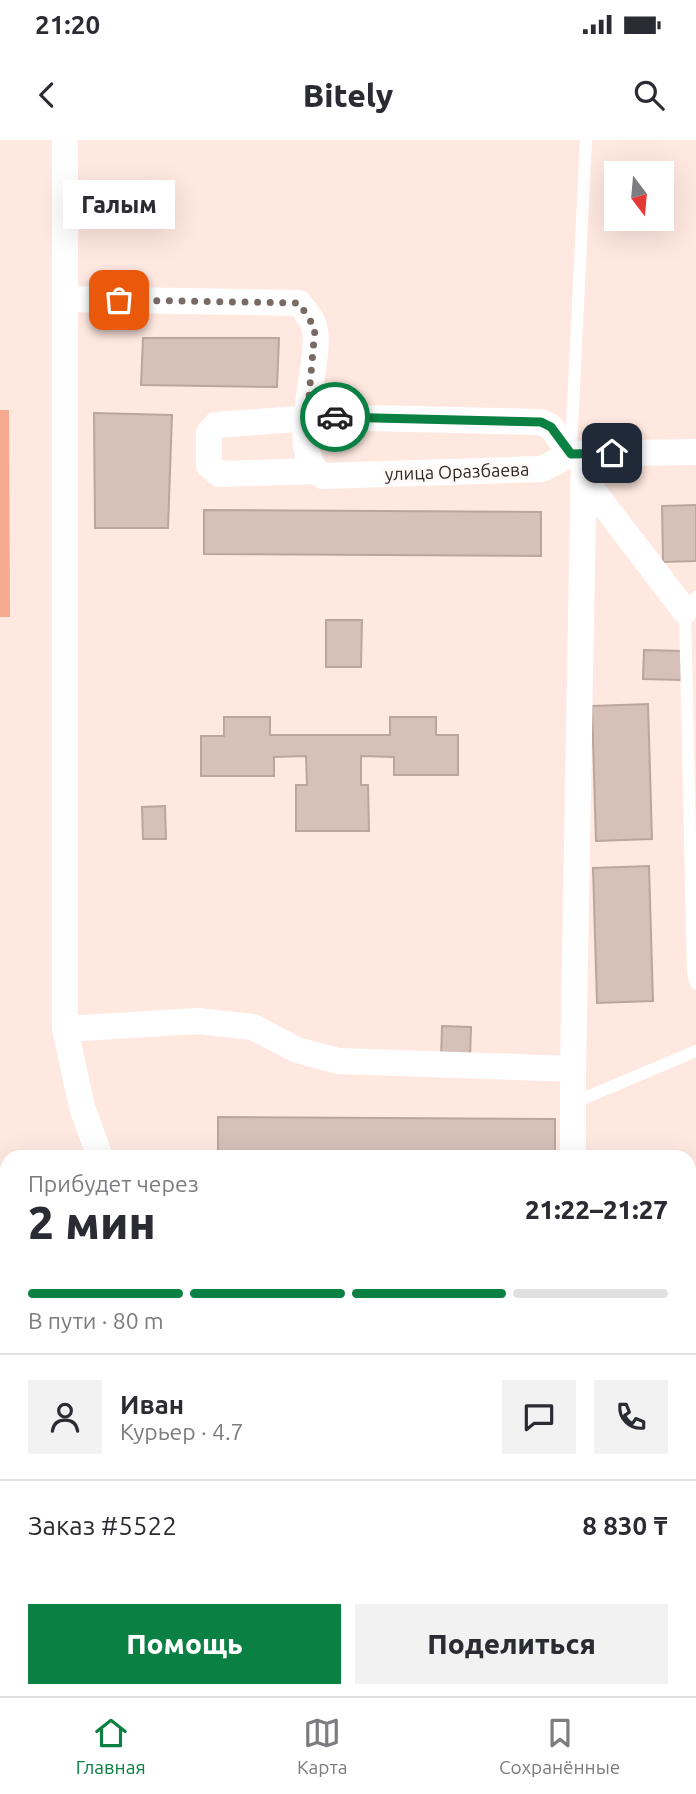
<!DOCTYPE html>
<html lang="ru">
<meta charset="utf-8">
<style>
:root{--surface:#fff;--page:#f2f2f3;--text:#2b2b33;--muted:#7c7c81;--line:#e1e1e2;--accent:#0b8043}
body{margin:0;font-family:Ubuntu,sans-serif;background:var(--page);color:var(--text);height:100vh;display:flex;flex-direction:column;font-size:26px;white-space:nowrap}
*{box-sizing:border-box;margin:0}
p{font-size:23px;color:var(--muted)}
.icon{flex:none;width:38px;height:38px;fill:none;stroke:currentColor;stroke-width:2;stroke-linecap:round;stroke-linejoin:round}
.map{position:relative;flex:1;overflow:hidden}
.sheet{position:absolute;left:0px;top:1010px;width:696px;height:548px;display:flex;flex-direction:column;background:var(--surface);border-radius:21px 21px 0 0;box-shadow:0 7px 28px #0002}
.sheet>*{flex:none}
.needle{width:46px;rotate:164deg}
.controls{position:absolute;left:604px;top:21px;display:grid;gap:14px}
.controls a{display:grid;place-items:center;width:70px;height:70px;border-radius:0px;background:var(--surface);box-shadow:0 7px 28px #0002;font-size:35px}
.pin{position:absolute;display:grid;place-items:center;width:60px;height:60px;color:#fff;margin:-30px;border-radius:14px;box-shadow:0 4px 10px #0006}
.courier{position:absolute;display:grid;place-items:center;width:70px;height:70px;margin:-35px;border:5px solid #0b8043;border-radius:50%;background:#fff;color:#222;box-shadow:0 2px 9px #0007}
.bubble{position:absolute;height:49px;border-radius:0px;background:var(--surface);box-shadow:0 7px 28px #0002;font-size:23px;font-weight:800;line-height:49px;text-align:center}
.headline em{font-style:normal;font-weight:800}
.headline div{display:flex;flex-direction:column-reverse}
.headline{display:flex;align-items:center;justify-content:space-between;height:119px;padding:0 28px}
h1{font-size:46px;font-weight:800;line-height:52px}
.bar{display:grid;grid-template-columns:repeat(4,1fr);gap:10px 7px;align-content:center;height:84px;padding:0 28px}
.bar i{height:9px;border-radius:5px;background:var(--line)}
.bar .active{background:var(--accent)}
.bar p{grid-column:span 4}
.line{display:flex;align-items:center;gap:18px;padding:0 28px;border-top:2px solid var(--line)}
.line div{flex:1}
.round{display:grid;place-items:center;flex:none;width:74px;height:74px;border-radius:0px;background:var(--page)}
.action{display:flex;gap:14px;margin-top:auto;padding:14px 28px}
.action a{flex:1;height:80px;border-radius:0px;background:var(--accent);color:#fff;font-size:28px;font-weight:800;line-height:80px;text-align:center}
.action a+a{background:var(--page);color:var(--text)}
.status{display:flex;justify-content:space-between;align-items:center;height:49px;padding:0 35px;background:var(--surface);direction:ltr}
.status svg{height:19px;fill:currentColor}
header{display:flex;justify-content:space-between;align-items:center;height:91px;padding:0 28px;background:var(--surface);font-size:32px;font-weight:800}
.tab-bar{display:flex;justify-content:space-around;align-items:center;height:98px;border-top:2px solid var(--line);background:var(--surface);font-size:19px;color:var(--muted)}
.tab-bar a{display:grid;justify-items:center;gap:4px}
.tab-bar .active{color:var(--accent)}
.map>svg:first-child{display:block}
</style>
<div class="status"><b>21:20</b><svg viewBox="0 0 49 12"><path d="M0 12V9h3v3zM5 12V6h3v6zM10 12V3h3v9zM15 12V0h3v12zM26 1h20v11H26zM47 4h2v5h-2z"/></svg></div>
<header><svg class="icon" aria-label="back" viewBox="0 0 24 24"><path d="M15 5l-7 7 7 7"/></svg>Bitely<svg class="icon" aria-label="search" viewBox="0 0 24 24"><circle cx="10" cy="10" r="6"/><path d="M15 15l6 6"/></svg></header>
<div class="map">
<svg width="696" height="1556" viewBox="0 0 696 1556">
<rect width="100%" height="100%" fill="#ffe8e0"/>
<path fill="#f6ab91" d="M0 270H9L10 477H0Z"/>
<path fill="#d6c0b8" stroke="#bba69e" stroke-width="2" d="M143 198H279L277 247 141 245Z
M94 273 172 275 168 388H95Z
M696 365V421L663 422 662 366Z
M204 370 541 372V416L204 414Z
M326 480H362L361 527H326Z
M644 510 682 511 681 540 643 539Z
M648 564 652 699 596 701 592 566Z
M224 577H270V595H390V577H436V595H458V635H394V617L361 616V645H368L369 691H296V645H307L306 616 274 617V636H201V596H224Z
M165 666 166 699H143L142 667Z
M649 726 653 861 597 863 593 728Z
M442 886 471 887 470 920 441 919Z
M218 977 555 979V1017H218Z
M696 1117V1236H690V1118Z
M0 1201H7V1244H0Z
M0 1443H7V1487H0Z
M587 1550H637L633 1556H587Z"/>
<g fill="none" stroke-linecap="round" stroke-linejoin="round">
<path stroke="#fff" stroke-width="12" d="M571 307 586 0
M696 457 685 471 693 833 696 844
M573 963 696 911
M690 1043H696
M0 1283H7
M0 1380H7
M690 1445H696"/>
<path stroke="#fff" stroke-width="26" d="M65 0V889L82 967 100 1017
M67 159 299 163C304 170 312 178 314 186 324 220 284 315 323 336L542 329 571 314 696 312
M314 331 219 334 209 325V293L216 285 324 277 541 282 551 287 571 314
M584 339 685 471
M65 889 197 881 253 887 297 910 338 921 573 929V1017
M573 929 584 313
M0 1126H7
M154 1550V1556"/>
</g>
<g fill="none" stroke-linecap="round" stroke-linejoin="round">
<path stroke="#786b66" stroke-width="7" stroke-dasharray="0 12.6" d="M119 160 299 163 315 188 307 279 335 277"/>
<path stroke="#0b8043" stroke-width="9" d="M335 277 541 282 551 287 571 314 612 313"/>
</g>
<g text-anchor="middle" stroke-width="6" stroke-linejoin="round" paint-order="stroke">
<g font-size="18" fill="#2f2724" stroke="#fffaf8">
<text transform="translate(457 332) rotate(-2)" y="6">улица Оразбаева</text>
</g>
</g>
</svg>
<div class="controls">
<a><svg class="needle" viewBox="-14 -14 28 28"><path d="M0-13l5 13h-10z" fill="#e53935"/><path d="M0 13l5-13h-10z" fill="#7c7c81"/></svg></a>
</div>
<div class="pin" style="left:119px;top:160px;background:#ea580c"><svg class="icon" aria-label="bag" viewBox="0 0 24 24"><path d="M5 8h14l-1 12H6zM9 8a3 3 0 0 1 6 0"/></svg></div>
<div class="pin" style="left:612px;top:313px;background:#1f2937"><svg class="icon" aria-label="home" viewBox="0 0 24 24"><path d="M3 11l9-7 9 7M6 9v11h12V9"/></svg></div>
<div class="courier" style="left:335px;top:277px"><svg class="icon" aria-label="car" viewBox="0 0 24 24"><path d="M5 17H2v-5l4-1 3-4h7l3 4 3 1v5h-3M9 17h6M6 11h13"/><circle cx="7" cy="17" r="2"/><circle cx="17" cy="17" r="2"/></svg></div>
<div class="bubble" style="left:63px;top:40px;width:112px">Галым</div>
<section class="sheet">
<div class="headline"><div><h1>2 мин</h1><p>Прибудет через</p></div><em>21:22–21:27</em></div>
<div class="bar"><i class="active"></i><i class="active"></i><i class="active"></i><i></i><p>В пути · 80 m</p></div>
<div class="line" style="height:126px"><a class="round"><svg class="icon" aria-label="person" viewBox="0 0 24 24"><circle cx="12" cy="8" r="4"/><path d="M4 21q1-7 8-7t8 7"/></svg></a><div><b>Иван</b><p>Курьер · 4.7</p></div><a class="round"><svg class="icon" aria-label="chat" viewBox="0 0 24 24"><path d="M4 5h16v11H9l-5 4z"/></svg></a><a class="round"><svg class="icon" aria-label="phone" viewBox="0 0 24 24"><path d="M5 4h4l2 5-3 2q2 4 5 5l2-3 5 2v4C11 20 4 13 5 4z"/></svg></a></div>
<div class="line" style="height:91px"><div>Заказ #5522</div><b>8 830 ₸</b></div>
<div class="action"><a>Помощь</a><a>Поделиться</a></div>
</section>
</div>
<nav class="tab-bar">
<a class="active"><svg class="icon" aria-label="home" viewBox="0 0 24 24"><path d="M3 11l9-7 9 7M6 9v11h12V9"/></svg>Главная</a>
<a><svg class="icon" aria-label="map" viewBox="0 0 24 24"><path d="M3 6l6-2 6 2 6-2v14l-6 2-6-2-6 2zM9 4v14M15 6v14"/></svg>Карта</a>
<a><svg class="icon" aria-label="saved" viewBox="0 0 24 24"><path d="M7 4h10v16l-5-4-5 4z"/></svg>Сохранённые</a>
</nav>
